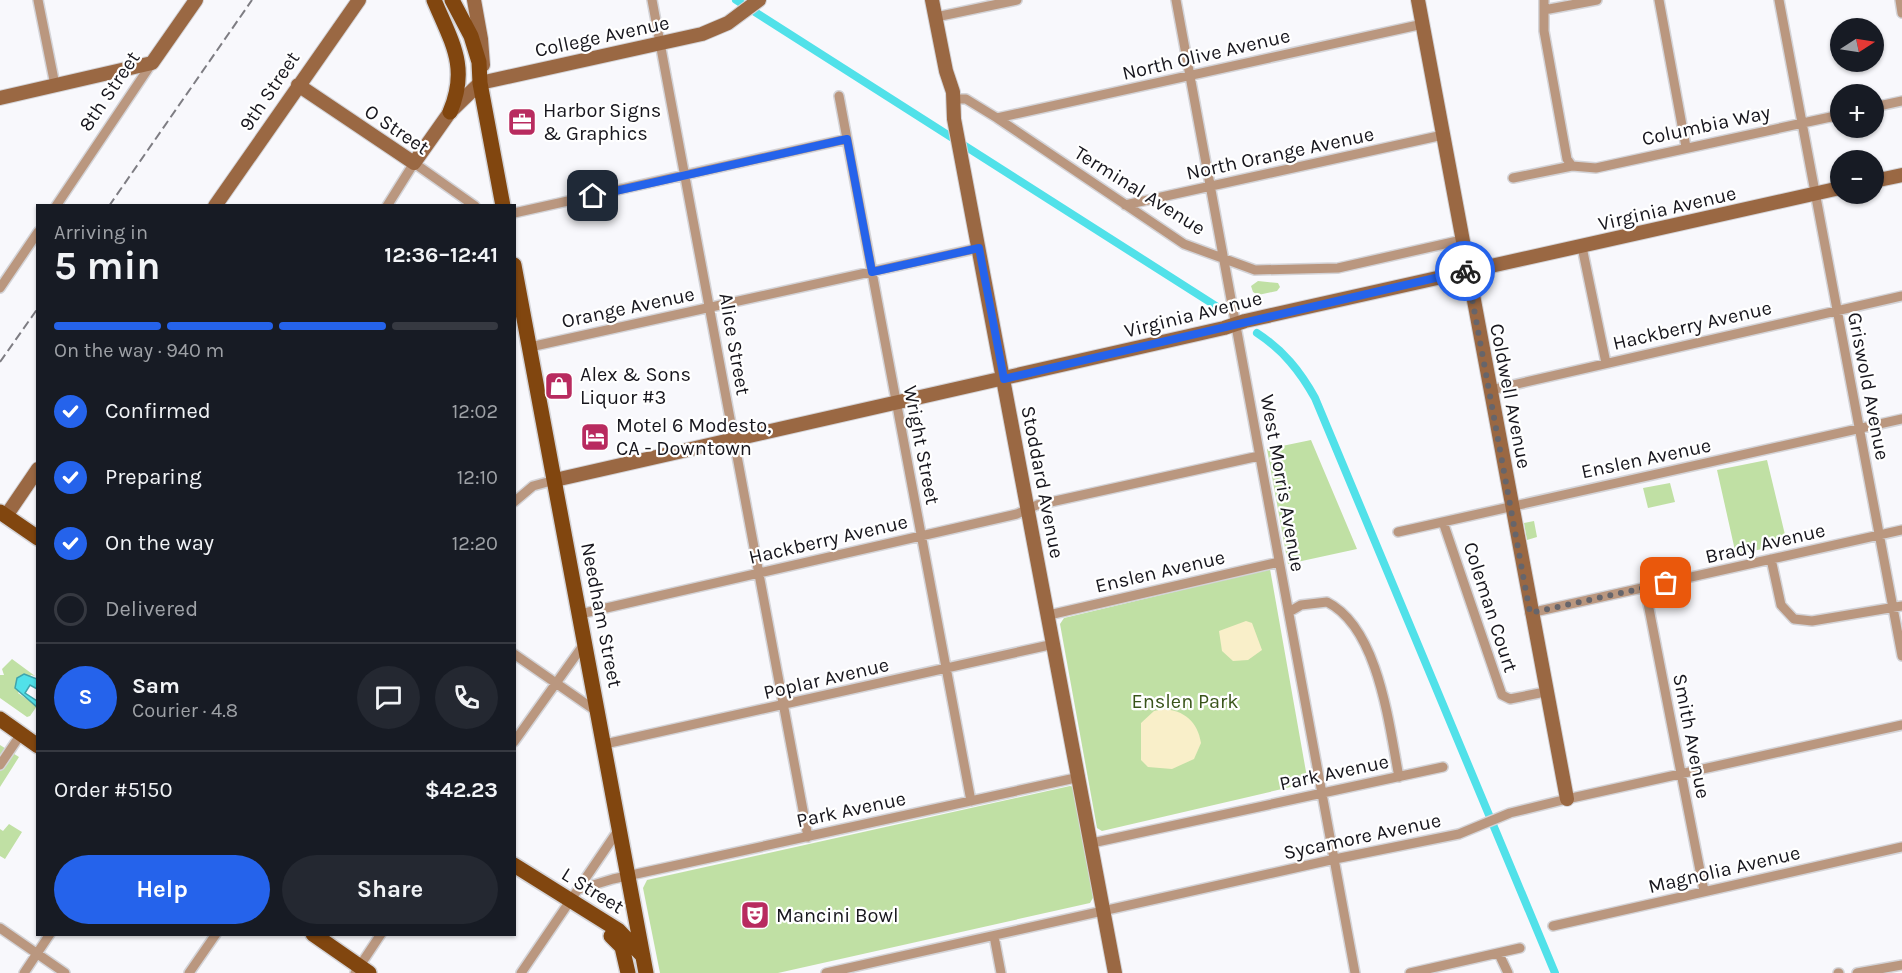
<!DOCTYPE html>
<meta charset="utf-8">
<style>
:root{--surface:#171b24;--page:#242831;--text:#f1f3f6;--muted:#9ea1a6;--line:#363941;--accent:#2563eb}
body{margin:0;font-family:Karla,sans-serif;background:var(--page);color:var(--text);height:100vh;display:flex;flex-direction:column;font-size:22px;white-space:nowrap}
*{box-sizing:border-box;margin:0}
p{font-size:20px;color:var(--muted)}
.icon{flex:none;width:33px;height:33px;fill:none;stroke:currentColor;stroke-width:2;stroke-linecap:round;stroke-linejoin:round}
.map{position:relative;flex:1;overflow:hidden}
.sheet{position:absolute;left:36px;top:204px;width:480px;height:732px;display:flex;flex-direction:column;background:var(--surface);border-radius:0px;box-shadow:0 2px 4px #0004}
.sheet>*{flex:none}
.needle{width:39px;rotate:78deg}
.buttons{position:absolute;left:1830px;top:18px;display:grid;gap:12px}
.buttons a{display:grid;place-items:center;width:54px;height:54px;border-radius:50%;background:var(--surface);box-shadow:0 2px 4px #0004;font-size:30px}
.pin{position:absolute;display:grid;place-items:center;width:51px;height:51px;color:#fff;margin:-26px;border-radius:12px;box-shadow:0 3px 9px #0006}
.courier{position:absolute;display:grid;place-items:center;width:60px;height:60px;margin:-30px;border:4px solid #2563eb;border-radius:50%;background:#fff;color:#222;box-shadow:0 2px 8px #0007}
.overview em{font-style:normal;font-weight:700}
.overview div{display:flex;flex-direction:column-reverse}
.overview{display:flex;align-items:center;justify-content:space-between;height:102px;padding:0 18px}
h1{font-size:39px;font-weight:700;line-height:45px}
.bar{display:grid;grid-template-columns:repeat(4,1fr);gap:9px 6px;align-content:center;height:72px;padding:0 18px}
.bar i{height:8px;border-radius:4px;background:var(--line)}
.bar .active{background:var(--accent)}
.bar p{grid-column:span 4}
.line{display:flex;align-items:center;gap:15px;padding:0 18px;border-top:2px solid var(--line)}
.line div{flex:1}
.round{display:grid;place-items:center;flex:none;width:63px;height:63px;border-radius:32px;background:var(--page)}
ol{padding:0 18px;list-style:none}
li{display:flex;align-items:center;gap:18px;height:66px}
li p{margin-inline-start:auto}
li .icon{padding:6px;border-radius:50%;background:var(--accent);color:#fff;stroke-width:4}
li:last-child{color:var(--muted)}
li i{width:33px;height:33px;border:3px solid var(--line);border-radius:50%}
.action{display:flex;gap:12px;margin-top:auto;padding:12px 18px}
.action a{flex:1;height:69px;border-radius:36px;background:var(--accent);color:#fff;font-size:24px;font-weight:700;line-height:69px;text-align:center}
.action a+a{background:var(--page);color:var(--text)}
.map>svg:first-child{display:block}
</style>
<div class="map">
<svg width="1902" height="973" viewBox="0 0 1902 973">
<rect width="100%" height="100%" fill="#f8f8fc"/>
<path fill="#c0e0a4" d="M1258 281 1278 283 1280 287 1277 291 1258 295 1253 292 1251 286Z
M1311 440 1357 549 1288 564 1267 449Z
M1767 460 1787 543 1736 555 1717 470Z
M1670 483 1675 502 1648 508 1643 488Z
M1534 521 1537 537 1527 540 1524 523Z
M1270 569 1308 783 1102 831 1097 828 1060 624 1064 618Z
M12 659 35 676 31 675 18 693 37 706 30 716 27 717 0 698V675H4L2 669Z
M0 745 19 757 0 787Z
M1070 786 1074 787 1094 896 1090 903 778 973H660L643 888 647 880Z
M9 824 22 832 5 859 0 856V829L3 831Z"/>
<path fill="#f9efc9" d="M1246 621 1252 623 1262 650 1248 660 1233 661 1222 651 1219 631Z
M1163 709C1184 710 1198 722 1201 743L1194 759 1172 769 1148 767 1141 760V723L1154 711Z"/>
<path fill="#51e1e9" stroke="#40a4ac" stroke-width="1.5" d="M24 674 37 679V689L30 685 25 693 37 701V707L15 688 17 678Z"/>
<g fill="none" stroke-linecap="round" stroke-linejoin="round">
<path stroke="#51e1e9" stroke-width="8" d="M736 0 1216 306
M1257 333C1283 350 1300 371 1315 398L1555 973"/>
<g stroke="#d4d4d8" stroke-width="12">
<path id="street" d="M38 0 55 85
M652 0 808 837
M1176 0 1355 973
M1544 0V31L1567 159 1572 166 1596 168 1840 115
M1659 0 1686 147
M1779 0 1902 656
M1900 0 1902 13
M1544 10 1597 0
M936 17 1017 0
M839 96 971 801
M954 99H966L997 118 1184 244 1255 270 1338 268 1462 240
M1874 107 1902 101
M997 118 1423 24
M1513 178 1572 166
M1125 205 1443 135
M56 206 152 63
M387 206 414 163 475 206
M514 213 847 139
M1582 247 1606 363
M0 288 38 232
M530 347 979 248
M1491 390 1902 296
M514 502 533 486 555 480
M1443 522 1502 695 1510 699 1545 692
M1398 532 1902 419
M1771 559 1781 605 1794 619 1812 621 1902 606
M1645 588 1704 891
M1289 612 1301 605 1327 602C1379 628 1389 726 1399 777
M1530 613 1902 530
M580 614 1017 514 1037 505 1259 456
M1049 615 1279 562
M514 654 599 713
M514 742 584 644
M605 744 1054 644
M0 765 21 734
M1092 843 1443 767
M580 889 613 879 1080 777
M1553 926 1902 847
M0 928 65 973
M994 936 1001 973
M1499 954 1508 973
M24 973 50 934
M189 973 216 934
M355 973 381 934
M521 973 619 829
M826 973 1335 859 1459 834 1510 813 1567 799 1902 725
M1410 973 1520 948
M1838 973H1839
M1857 973 1902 965"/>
</g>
<g stroke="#d4d4d8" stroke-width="16">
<path id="secondary" d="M474 0 481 39 483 65
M932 0 946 71 953 92 954 119 1115 973
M1418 0 1567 799
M298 85 414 163 450 112 480 83 702 34 728 23 759 0
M0 98 152 63 196 0
M1874 181 1902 175
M215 206 359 0
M555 480 1224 328 1245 321 1840 188
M6 516 38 469"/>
</g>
<g stroke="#d4d4d8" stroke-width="18">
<path id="primary" d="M434 0C452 43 469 67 450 112
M452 0 471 36 479 62 480 83 503 206
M514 265 646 973
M0 512 38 538
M0 719 38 746
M514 865 618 930 643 956
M313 934 369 973
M611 936 622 947 628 973"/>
</g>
<use href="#street" stroke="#ba977f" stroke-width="9"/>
<use href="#secondary" stroke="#9a6843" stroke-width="14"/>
<use href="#primary" stroke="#81460f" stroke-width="15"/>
<path stroke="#7e7d83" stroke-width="2" stroke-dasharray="9 4.5" stroke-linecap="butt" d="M109 206 252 0
M0 362 38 308"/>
</g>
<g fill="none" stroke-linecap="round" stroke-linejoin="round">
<path stroke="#66656b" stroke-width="6" stroke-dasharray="0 10.8" d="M1465 271H1467L1530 613 1666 583"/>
<path stroke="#2563eb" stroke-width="8" d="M593 196 847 139 872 272 979 248 1004 379 1465 271"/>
</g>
<defs>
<g id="office-square" transform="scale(1.5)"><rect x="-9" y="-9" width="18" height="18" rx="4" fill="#b82b5f" stroke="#fff"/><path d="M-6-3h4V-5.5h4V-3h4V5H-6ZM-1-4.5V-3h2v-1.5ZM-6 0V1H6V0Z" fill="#fff"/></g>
<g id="shop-square" transform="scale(1.5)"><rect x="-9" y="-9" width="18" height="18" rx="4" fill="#b82b5f" stroke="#fff"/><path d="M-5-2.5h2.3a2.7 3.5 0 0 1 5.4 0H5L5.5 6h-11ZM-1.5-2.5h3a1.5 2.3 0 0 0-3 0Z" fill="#fff"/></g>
<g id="hotel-square" transform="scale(1.5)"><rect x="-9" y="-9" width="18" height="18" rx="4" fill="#b82b5f" stroke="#fff"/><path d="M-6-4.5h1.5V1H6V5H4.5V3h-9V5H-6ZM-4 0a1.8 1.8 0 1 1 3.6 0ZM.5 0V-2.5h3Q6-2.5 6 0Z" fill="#fff"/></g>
<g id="theatre-square" transform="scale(1.5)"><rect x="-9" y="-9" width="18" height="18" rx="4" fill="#b82b5f" stroke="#fff"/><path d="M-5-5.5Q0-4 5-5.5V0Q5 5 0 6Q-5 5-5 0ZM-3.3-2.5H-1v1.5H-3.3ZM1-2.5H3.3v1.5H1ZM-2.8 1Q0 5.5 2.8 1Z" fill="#fff"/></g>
</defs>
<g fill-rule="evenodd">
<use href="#office-square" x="522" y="122"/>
<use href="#shop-square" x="559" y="386"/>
<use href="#hotel-square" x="595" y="437"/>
<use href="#theatre-square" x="755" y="915"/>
</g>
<g text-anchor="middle" stroke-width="4.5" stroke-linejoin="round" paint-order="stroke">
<g font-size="20" fill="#17161d" stroke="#fff">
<text transform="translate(602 36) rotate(-12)" y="7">College Avenue</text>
<text transform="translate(1206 54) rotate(-13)" y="7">North Olive Avenue</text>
<text transform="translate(109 91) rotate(-56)" y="7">8th Street</text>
<text transform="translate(269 91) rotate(-56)" y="7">9th Street</text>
<text transform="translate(1706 125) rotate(-12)" y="7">Columbia Way</text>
<text transform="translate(397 129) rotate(34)" y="7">O Street</text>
<text transform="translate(1280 153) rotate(-12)" y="7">North Orange Avenue</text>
<text transform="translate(1140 190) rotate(32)" y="7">Terminal Avenue</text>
<text transform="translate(1667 208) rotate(-13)" y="7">Virginia Avenue</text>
<text transform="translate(628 307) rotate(-12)" y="7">Orange Avenue</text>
<text transform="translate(1193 314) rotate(-14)" y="7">Virginia Avenue</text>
<text transform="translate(1692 325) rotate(-13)" y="7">Hackberry Avenue</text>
<text transform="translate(735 344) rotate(80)" y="7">Alice Street</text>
<text transform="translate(1869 386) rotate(79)" y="7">Griswold Avenue</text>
<text transform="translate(1511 396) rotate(79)" y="7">Coldwell Avenue</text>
<text transform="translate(922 445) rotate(79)" y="7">Wright Street</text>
<text transform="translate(1646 458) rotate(-12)" y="7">Enslen Avenue</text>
<text transform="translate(1043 482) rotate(79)" y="7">Stoddard Avenue</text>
<text transform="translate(1283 483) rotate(80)" y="7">West Morris Avenue</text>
<text transform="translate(828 539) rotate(-13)" y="7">Hackberry Avenue</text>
<text transform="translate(1765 543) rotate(-13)" y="7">Brady Avenue</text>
<text transform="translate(1160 571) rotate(-13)" y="7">Enslen Avenue</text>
<text transform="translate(1491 607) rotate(72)" y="7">Coleman Court</text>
<text transform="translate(602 615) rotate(79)" y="7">Needham Street</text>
<text transform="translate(826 678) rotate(-13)" y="7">Poplar Avenue</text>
<text transform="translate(1692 736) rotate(79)" y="7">Smith Avenue</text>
<text transform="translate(1334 772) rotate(-12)" y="7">Park Avenue</text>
<text transform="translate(851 809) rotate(-12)" y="7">Park Avenue</text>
<text transform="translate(1362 836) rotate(-12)" y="7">Sycamore Avenue</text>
<text transform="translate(1724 869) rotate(-13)" y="7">Magnolia Avenue</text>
<text transform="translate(593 890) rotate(32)" y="7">L Street</text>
</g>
<g font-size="20" fill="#17161d" stroke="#fff" text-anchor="start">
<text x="543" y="117">Harbor Signs<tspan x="543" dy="23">&amp; Graphics</tspan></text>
<text x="580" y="381">Alex &amp; Sons<tspan x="580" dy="23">Liquor #3</tspan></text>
<text x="616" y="432">Motel 6 Modesto,<tspan x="616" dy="23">CA - Downtown</tspan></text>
<text x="776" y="922">Mancini Bowl</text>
</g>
<g font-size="20" fill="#39541a" stroke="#fff">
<text x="1185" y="708">Enslen Park</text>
</g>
</g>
</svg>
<div class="buttons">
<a><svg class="needle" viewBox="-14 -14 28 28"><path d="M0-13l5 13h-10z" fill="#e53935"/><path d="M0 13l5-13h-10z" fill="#9ea1a6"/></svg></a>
<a>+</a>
<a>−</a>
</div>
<div class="pin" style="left:1666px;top:583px;background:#ea580c"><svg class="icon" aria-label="bag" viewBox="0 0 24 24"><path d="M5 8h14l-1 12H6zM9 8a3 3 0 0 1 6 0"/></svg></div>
<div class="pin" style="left:593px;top:196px;background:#1f2937"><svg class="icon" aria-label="home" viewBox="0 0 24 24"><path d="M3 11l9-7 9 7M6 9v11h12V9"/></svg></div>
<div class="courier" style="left:1465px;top:271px"><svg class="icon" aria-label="bike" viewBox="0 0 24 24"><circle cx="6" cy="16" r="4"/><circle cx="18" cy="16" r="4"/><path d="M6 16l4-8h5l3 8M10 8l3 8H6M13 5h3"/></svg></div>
<section class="sheet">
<div class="overview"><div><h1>5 min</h1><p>Arriving in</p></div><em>12:36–12:41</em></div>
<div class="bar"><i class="active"></i><i class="active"></i><i class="active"></i><i></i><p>On the way · 940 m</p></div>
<ol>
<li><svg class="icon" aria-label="check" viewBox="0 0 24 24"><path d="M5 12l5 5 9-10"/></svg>Confirmed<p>12:02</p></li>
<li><svg class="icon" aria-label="check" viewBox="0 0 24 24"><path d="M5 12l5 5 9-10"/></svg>Preparing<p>12:10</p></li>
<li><svg class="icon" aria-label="check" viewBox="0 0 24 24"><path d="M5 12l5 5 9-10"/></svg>On the way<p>12:20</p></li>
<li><i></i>Delivered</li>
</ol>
<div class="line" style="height:108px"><b class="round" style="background:var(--accent);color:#fff">S</b><div><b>Sam</b><p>Courier · 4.8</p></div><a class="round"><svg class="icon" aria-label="chat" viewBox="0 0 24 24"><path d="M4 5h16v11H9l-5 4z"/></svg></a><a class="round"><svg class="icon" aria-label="phone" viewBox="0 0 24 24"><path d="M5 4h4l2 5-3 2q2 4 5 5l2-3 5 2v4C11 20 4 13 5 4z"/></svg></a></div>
<div class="line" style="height:78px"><div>Order #5150</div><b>$42.23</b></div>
<div class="action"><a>Help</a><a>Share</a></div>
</section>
</div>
